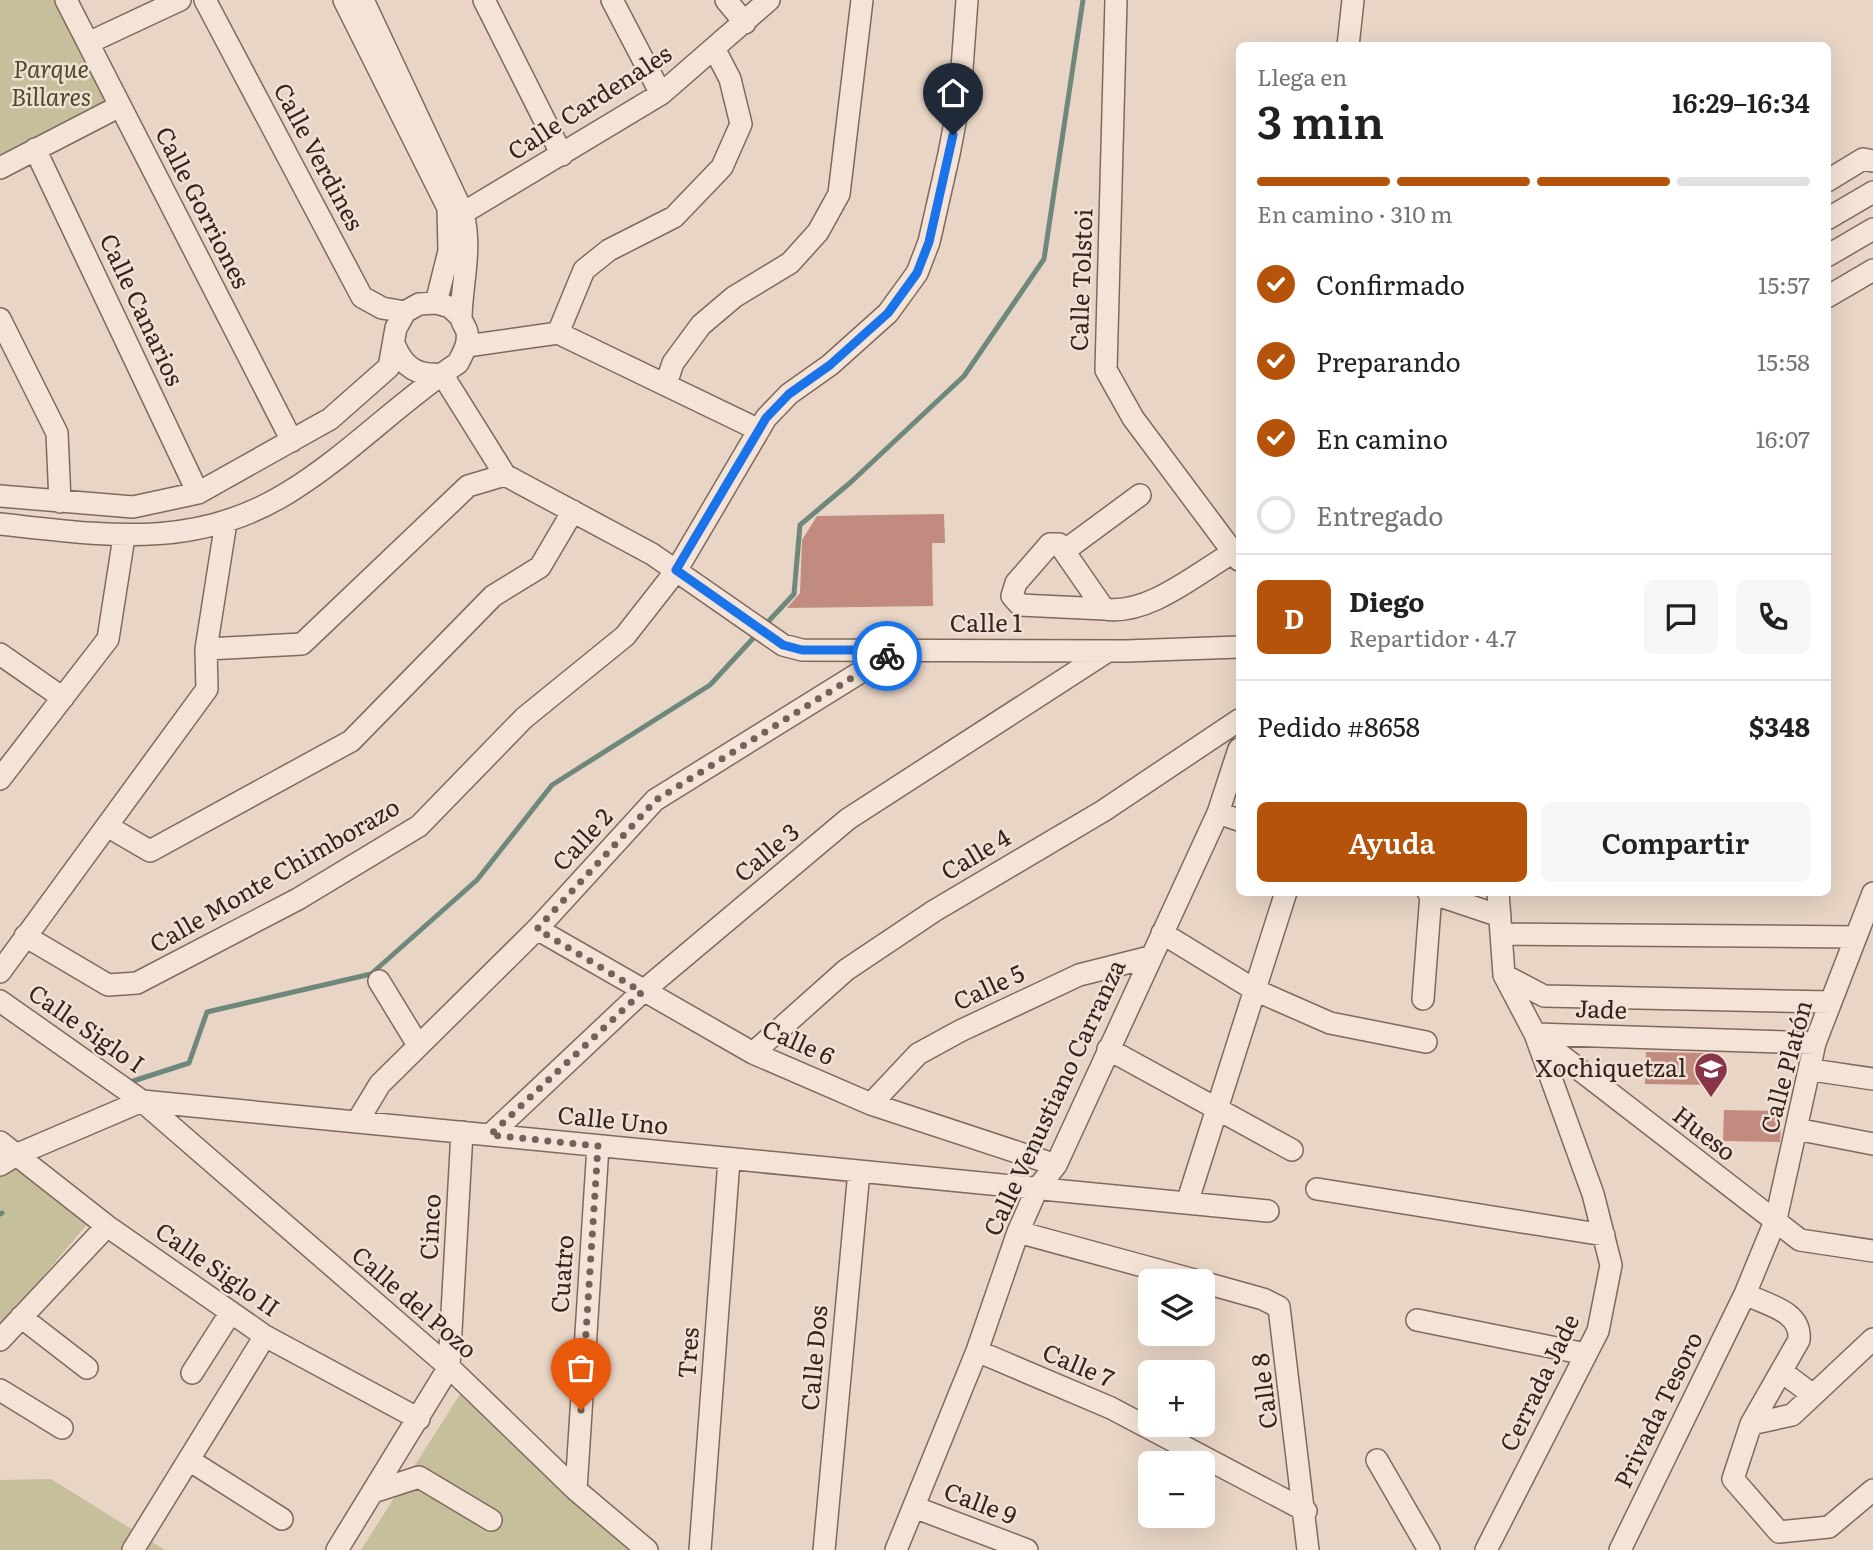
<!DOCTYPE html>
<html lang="es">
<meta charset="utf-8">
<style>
:root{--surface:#fff;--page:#f6f6f6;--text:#202124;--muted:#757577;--line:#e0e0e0;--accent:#b45309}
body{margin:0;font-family:Literata,serif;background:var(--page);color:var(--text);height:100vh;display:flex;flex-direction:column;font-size:26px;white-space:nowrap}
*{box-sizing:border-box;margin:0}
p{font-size:23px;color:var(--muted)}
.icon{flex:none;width:38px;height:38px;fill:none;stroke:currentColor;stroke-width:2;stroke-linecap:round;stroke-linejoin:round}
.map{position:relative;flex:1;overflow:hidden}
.sheet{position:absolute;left:1236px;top:42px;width:595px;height:854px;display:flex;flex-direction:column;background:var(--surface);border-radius:10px;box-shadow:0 7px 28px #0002}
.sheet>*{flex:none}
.tools{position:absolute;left:1138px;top:1269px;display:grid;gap:14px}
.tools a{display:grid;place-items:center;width:77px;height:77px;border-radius:10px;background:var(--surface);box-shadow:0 7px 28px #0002;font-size:35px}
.pin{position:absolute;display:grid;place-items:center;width:60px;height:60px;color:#fff;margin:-72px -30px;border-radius:50% 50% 50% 0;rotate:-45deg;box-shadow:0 0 7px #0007}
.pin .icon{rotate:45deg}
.courier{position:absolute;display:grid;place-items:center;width:70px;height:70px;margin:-35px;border:5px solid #1a73e8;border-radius:50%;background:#fff;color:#222;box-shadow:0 2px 9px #0007}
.summary em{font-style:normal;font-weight:600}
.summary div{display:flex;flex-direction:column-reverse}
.summary{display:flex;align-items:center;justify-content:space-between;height:119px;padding:0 21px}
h1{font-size:46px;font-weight:600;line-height:52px}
.bar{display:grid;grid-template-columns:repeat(4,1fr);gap:10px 7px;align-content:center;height:84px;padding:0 21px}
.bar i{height:9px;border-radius:5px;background:var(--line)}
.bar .active{background:var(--accent)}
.bar p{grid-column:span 4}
.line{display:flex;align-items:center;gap:18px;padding:0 21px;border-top:2px solid var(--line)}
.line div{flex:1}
.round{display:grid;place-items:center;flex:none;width:74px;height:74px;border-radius:10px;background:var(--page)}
ol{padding:0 21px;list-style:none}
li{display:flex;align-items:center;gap:21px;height:77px}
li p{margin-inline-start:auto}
li .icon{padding:7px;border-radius:50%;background:var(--accent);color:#fff;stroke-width:4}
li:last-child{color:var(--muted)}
li i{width:38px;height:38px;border:4px solid var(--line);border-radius:50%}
.primary-button{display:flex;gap:14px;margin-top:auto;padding:14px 21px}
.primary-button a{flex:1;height:80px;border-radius:10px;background:var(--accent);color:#fff;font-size:28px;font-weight:600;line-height:80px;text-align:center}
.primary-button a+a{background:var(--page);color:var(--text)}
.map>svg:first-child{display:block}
</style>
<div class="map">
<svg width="1873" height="1550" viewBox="0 0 1873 1550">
<rect width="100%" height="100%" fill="#e8d5c5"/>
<path fill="#c5bf9b" d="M0 0H66L120 106 0 168Z
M14 1164 89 1222 0 1327V1174Z
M464 1388 636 1550H361Z
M51 1479 165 1550H0V1480Z"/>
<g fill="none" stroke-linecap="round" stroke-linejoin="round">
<path stroke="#6e897c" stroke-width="5" d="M764 626 794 594 800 525 851 482 964 376 1044 259 1083 0
M127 1083 189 1063 207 1012 371 974 477 880 552 785 710 685 758 633
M0 1214 2 1213"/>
</g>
<path fill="#c28b80" d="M944 514 945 543H932L933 606 787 608 800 593 802 540 817 516Z
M1646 1052 1709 1053V1085L1645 1084Z
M1724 1110 1782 1111 1780 1142 1723 1141Z"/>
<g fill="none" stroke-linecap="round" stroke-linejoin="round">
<g stroke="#81685d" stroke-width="24">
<path id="minor" d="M66 0 292 441
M205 0 362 297 382 308 405 312
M344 0 448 208 449 251 436 303
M484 0 562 155
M612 0 661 94
M726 0 745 23
M1116 0 1106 370 1133 418 1239 560
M88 43 180 0
M1348 46 1353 0
M35 149 198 493
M0 168 120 106
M1827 181 1863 159 1873 161
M463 213 661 94 769 0
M1827 219 1873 192
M1827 256 1873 229
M1827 297 1873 270
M0 319 57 433 60 502
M558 333 584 270 609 250 674 217 722 167 741 124 730 79 715 50
M395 346C404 368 418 376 442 374
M467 346 558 333 759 430
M442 374 505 475 652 554 783 645 802 650 1126 651 1239 647
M666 384 673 363 701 325 734 297 790 263 818 232 839 194 862 0
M0 496 133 507 198 493 330 419 389 367 396 328 405 312 419 304 436 303 450 307 461 317
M0 524C103 535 195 551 289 492 348 456 399 402 458 363 463 353 469 344 467 332 466 327 461 322 461 317 462 281 472 250 463 213L363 0
M1064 551 1140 495
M1104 609 1020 605 1012 596 1016 583 1050 544H1059L1104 609C1147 616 1195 575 1232 553
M206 649 302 644 468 486 505 475
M0 654 63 698
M0 779 108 639 124 537
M1218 813 1239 820
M107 826 150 851 351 741 493 596 540 567 573 511
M1428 892 1500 916
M537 929 753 1053 871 1104 1056 1165
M1162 933 1255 990 1330 1023 1426 1042
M1501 934 1856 937
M25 936 108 985 137 983 298 899 419 826 524 718 625 636 676 571 766 418 789 394 830 365 888 313 917 273 929 242 949 154 960 96 967 0
M0 972 207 689 206 649 226 522
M1504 975 1544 996 1831 1002
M379 981 418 1045
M1423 999 1431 894
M0 1001 142 1101 449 1367 576 1490 647 1550
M1535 1034 1815 1043
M1536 1036 1800 1240 1873 1251
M1108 1049 1292 1150
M753 1053 846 970 934 911 1103 811 1239 720
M1812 1070 1873 1079
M871 1104 918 1054 960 1031 1079 975 1150 957
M357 1122 380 1084 537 929 655 800 893 652
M1796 1129 1873 1144
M490 1135 642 992 848 819 1108 651
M0 1142 107 1226 265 1336 419 1419
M0 1165 18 1154 142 1101 1268 1211
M1317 1189 1604 1235
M1187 1203 1286 892
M1018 1232 1198 1281
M1202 1282 1263 1299 1279 1307 1308 1550
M1745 1294C1767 1305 1802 1311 1799 1340L1751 1424 1733 1479 1779 1532 1829 1527 1873 1490
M21 1317 87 1368
M1417 1320 1586 1354
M0 1340 107 1226
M977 1351 1111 1408 1306 1511
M1781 1371 1813 1395
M192 1373 231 1312
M0 1390 62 1428
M1751 1424 1792 1415 1873 1339
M189 1460 282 1519
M1377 1460 1429 1550
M576 1490 598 1146
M373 1492 419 1477 491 1520
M914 1507 1027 1550
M133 1550 265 1336
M337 1550 449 1367 462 1132
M700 1550 729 1160
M824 1550 859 1171
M896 1550 977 1351 1018 1232 1037 1189 1056 1165 1218 813 1239 749
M1486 1550 1598 1331 1611 1265 1593 1194 1535 1034 1504 975 1498 892
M1620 1550 1745 1294 1776 1219 1815 1043 1873 893"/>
</g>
<use href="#minor" stroke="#f4e4d7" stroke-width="21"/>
</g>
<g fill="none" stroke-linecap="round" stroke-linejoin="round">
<path stroke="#726259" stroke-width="7" stroke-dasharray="0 12.6" d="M581 1410 598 1146 490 1135 642 992 537 929 656 800 887 656"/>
<path stroke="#1a73e8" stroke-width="9" d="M887 656 895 650H802L783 645 676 570 766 418 789 394 830 365 888 313 917 273 929 242 953 135"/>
</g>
<defs>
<g id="school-pin" transform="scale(1.75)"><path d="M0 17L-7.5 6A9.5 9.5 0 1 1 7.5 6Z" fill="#88354a" stroke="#f1e1d4"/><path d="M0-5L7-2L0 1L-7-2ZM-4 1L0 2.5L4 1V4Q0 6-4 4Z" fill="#fff"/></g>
</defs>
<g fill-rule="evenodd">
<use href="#school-pin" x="1711" y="1069"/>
</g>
<g text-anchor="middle" stroke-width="5" stroke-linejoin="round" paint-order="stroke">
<g font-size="24" font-style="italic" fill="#4c4d29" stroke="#f1e1d4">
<text x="51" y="78">Parque<tspan x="51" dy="28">Billares</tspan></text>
</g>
<g font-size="24" fill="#33241f" stroke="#f1e1d4">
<text transform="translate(590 103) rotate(-33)" y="8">Calle Cardenales</text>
<text transform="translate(318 157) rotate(62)" y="8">Calle Verdines</text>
<text transform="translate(202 208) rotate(63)" y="8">Calle Gorriones</text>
<text transform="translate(1082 280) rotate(-88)" y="8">Calle Tolstoi</text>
<text transform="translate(141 310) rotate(65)" y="8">Calle Canarios</text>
<text x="986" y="632">Calle 1</text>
<text transform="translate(583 840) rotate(-47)" y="8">Calle 2</text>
<text transform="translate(767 853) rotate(-40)" y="8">Calle 3</text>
<text transform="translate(976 855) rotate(-31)" y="8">Calle 4</text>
<text transform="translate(275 876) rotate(-30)" y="8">Calle Monte Chimborazo</text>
<text transform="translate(989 988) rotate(-25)" y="8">Calle 5</text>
<text transform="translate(1601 1010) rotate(2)" y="8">Jade</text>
<text transform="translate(86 1029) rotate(35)" y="8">Calle Siglo I</text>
<text transform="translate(798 1043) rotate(24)" y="8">Calle 6</text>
<text transform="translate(1787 1067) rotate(-75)" y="8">Calle Platón</text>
<text transform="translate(1055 1098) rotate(-65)" y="8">Calle Venustiano Carranza</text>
<text transform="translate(613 1121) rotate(6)" y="8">Calle Uno</text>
<text transform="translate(1704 1134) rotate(38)" y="8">Hueso</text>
<text transform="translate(431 1227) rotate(-87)" y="8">Cinco</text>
<text transform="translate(217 1270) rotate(35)" y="8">Calle Siglo II</text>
<text transform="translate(563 1274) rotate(-86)" y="8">Cuatro</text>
<text transform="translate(414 1303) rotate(41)" y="8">Calle del Pozo</text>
<text transform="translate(689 1353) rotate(-86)" y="8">Tres</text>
<text transform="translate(815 1358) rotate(-85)" y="8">Calle Dos</text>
<text transform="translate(1078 1366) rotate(23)" y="8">Calle 7</text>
<text transform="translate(1540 1383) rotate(-64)" y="8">Cerrada Jade</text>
<text transform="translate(1265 1391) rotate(-97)" y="8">Calle 8</text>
<text transform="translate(1659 1410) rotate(-64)" y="8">Privada Tesoro</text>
<text transform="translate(980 1504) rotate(21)" y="8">Calle 9</text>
</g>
<g font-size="24" fill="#33241f" stroke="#f1e1d4" text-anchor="end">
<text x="1686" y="1077">Xochiquetzal</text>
</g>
</g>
</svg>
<div class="tools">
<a><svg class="icon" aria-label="layers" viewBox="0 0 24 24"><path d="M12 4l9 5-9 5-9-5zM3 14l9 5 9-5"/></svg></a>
<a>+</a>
<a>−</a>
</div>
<div class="pin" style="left:581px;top:1410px;background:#ea580c"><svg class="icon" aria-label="bag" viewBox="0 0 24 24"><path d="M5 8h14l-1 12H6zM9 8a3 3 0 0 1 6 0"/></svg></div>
<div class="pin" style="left:953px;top:135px;background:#1f2937"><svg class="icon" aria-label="home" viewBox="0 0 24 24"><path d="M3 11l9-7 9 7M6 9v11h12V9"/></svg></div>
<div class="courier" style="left:887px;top:656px"><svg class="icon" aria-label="bike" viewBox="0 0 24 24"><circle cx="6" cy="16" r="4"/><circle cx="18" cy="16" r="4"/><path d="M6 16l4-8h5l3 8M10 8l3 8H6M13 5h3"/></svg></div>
<section class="sheet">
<div class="summary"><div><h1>3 min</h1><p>Llega en</p></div><em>16:29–16:34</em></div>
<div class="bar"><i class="active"></i><i class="active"></i><i class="active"></i><i></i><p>En camino · 310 m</p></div>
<ol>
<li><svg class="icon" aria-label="check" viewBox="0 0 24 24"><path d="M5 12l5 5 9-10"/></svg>Confirmado<p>15:57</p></li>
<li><svg class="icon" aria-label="check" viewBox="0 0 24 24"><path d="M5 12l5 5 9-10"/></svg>Preparando<p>15:58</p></li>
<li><svg class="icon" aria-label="check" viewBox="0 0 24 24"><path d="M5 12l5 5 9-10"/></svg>En camino<p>16:07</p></li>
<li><i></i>Entregado</li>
</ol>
<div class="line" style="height:126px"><b class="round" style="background:var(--accent);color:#fff">D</b><div><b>Diego</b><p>Repartidor · 4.7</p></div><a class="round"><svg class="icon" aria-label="chat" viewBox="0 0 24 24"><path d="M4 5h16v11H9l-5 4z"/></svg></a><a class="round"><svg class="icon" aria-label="phone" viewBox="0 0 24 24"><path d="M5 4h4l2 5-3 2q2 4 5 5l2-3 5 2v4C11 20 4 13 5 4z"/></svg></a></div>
<div class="line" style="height:91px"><div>Pedido #8658</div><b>$348</b></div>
<div class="primary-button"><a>Ayuda</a><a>Compartir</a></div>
</section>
</div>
